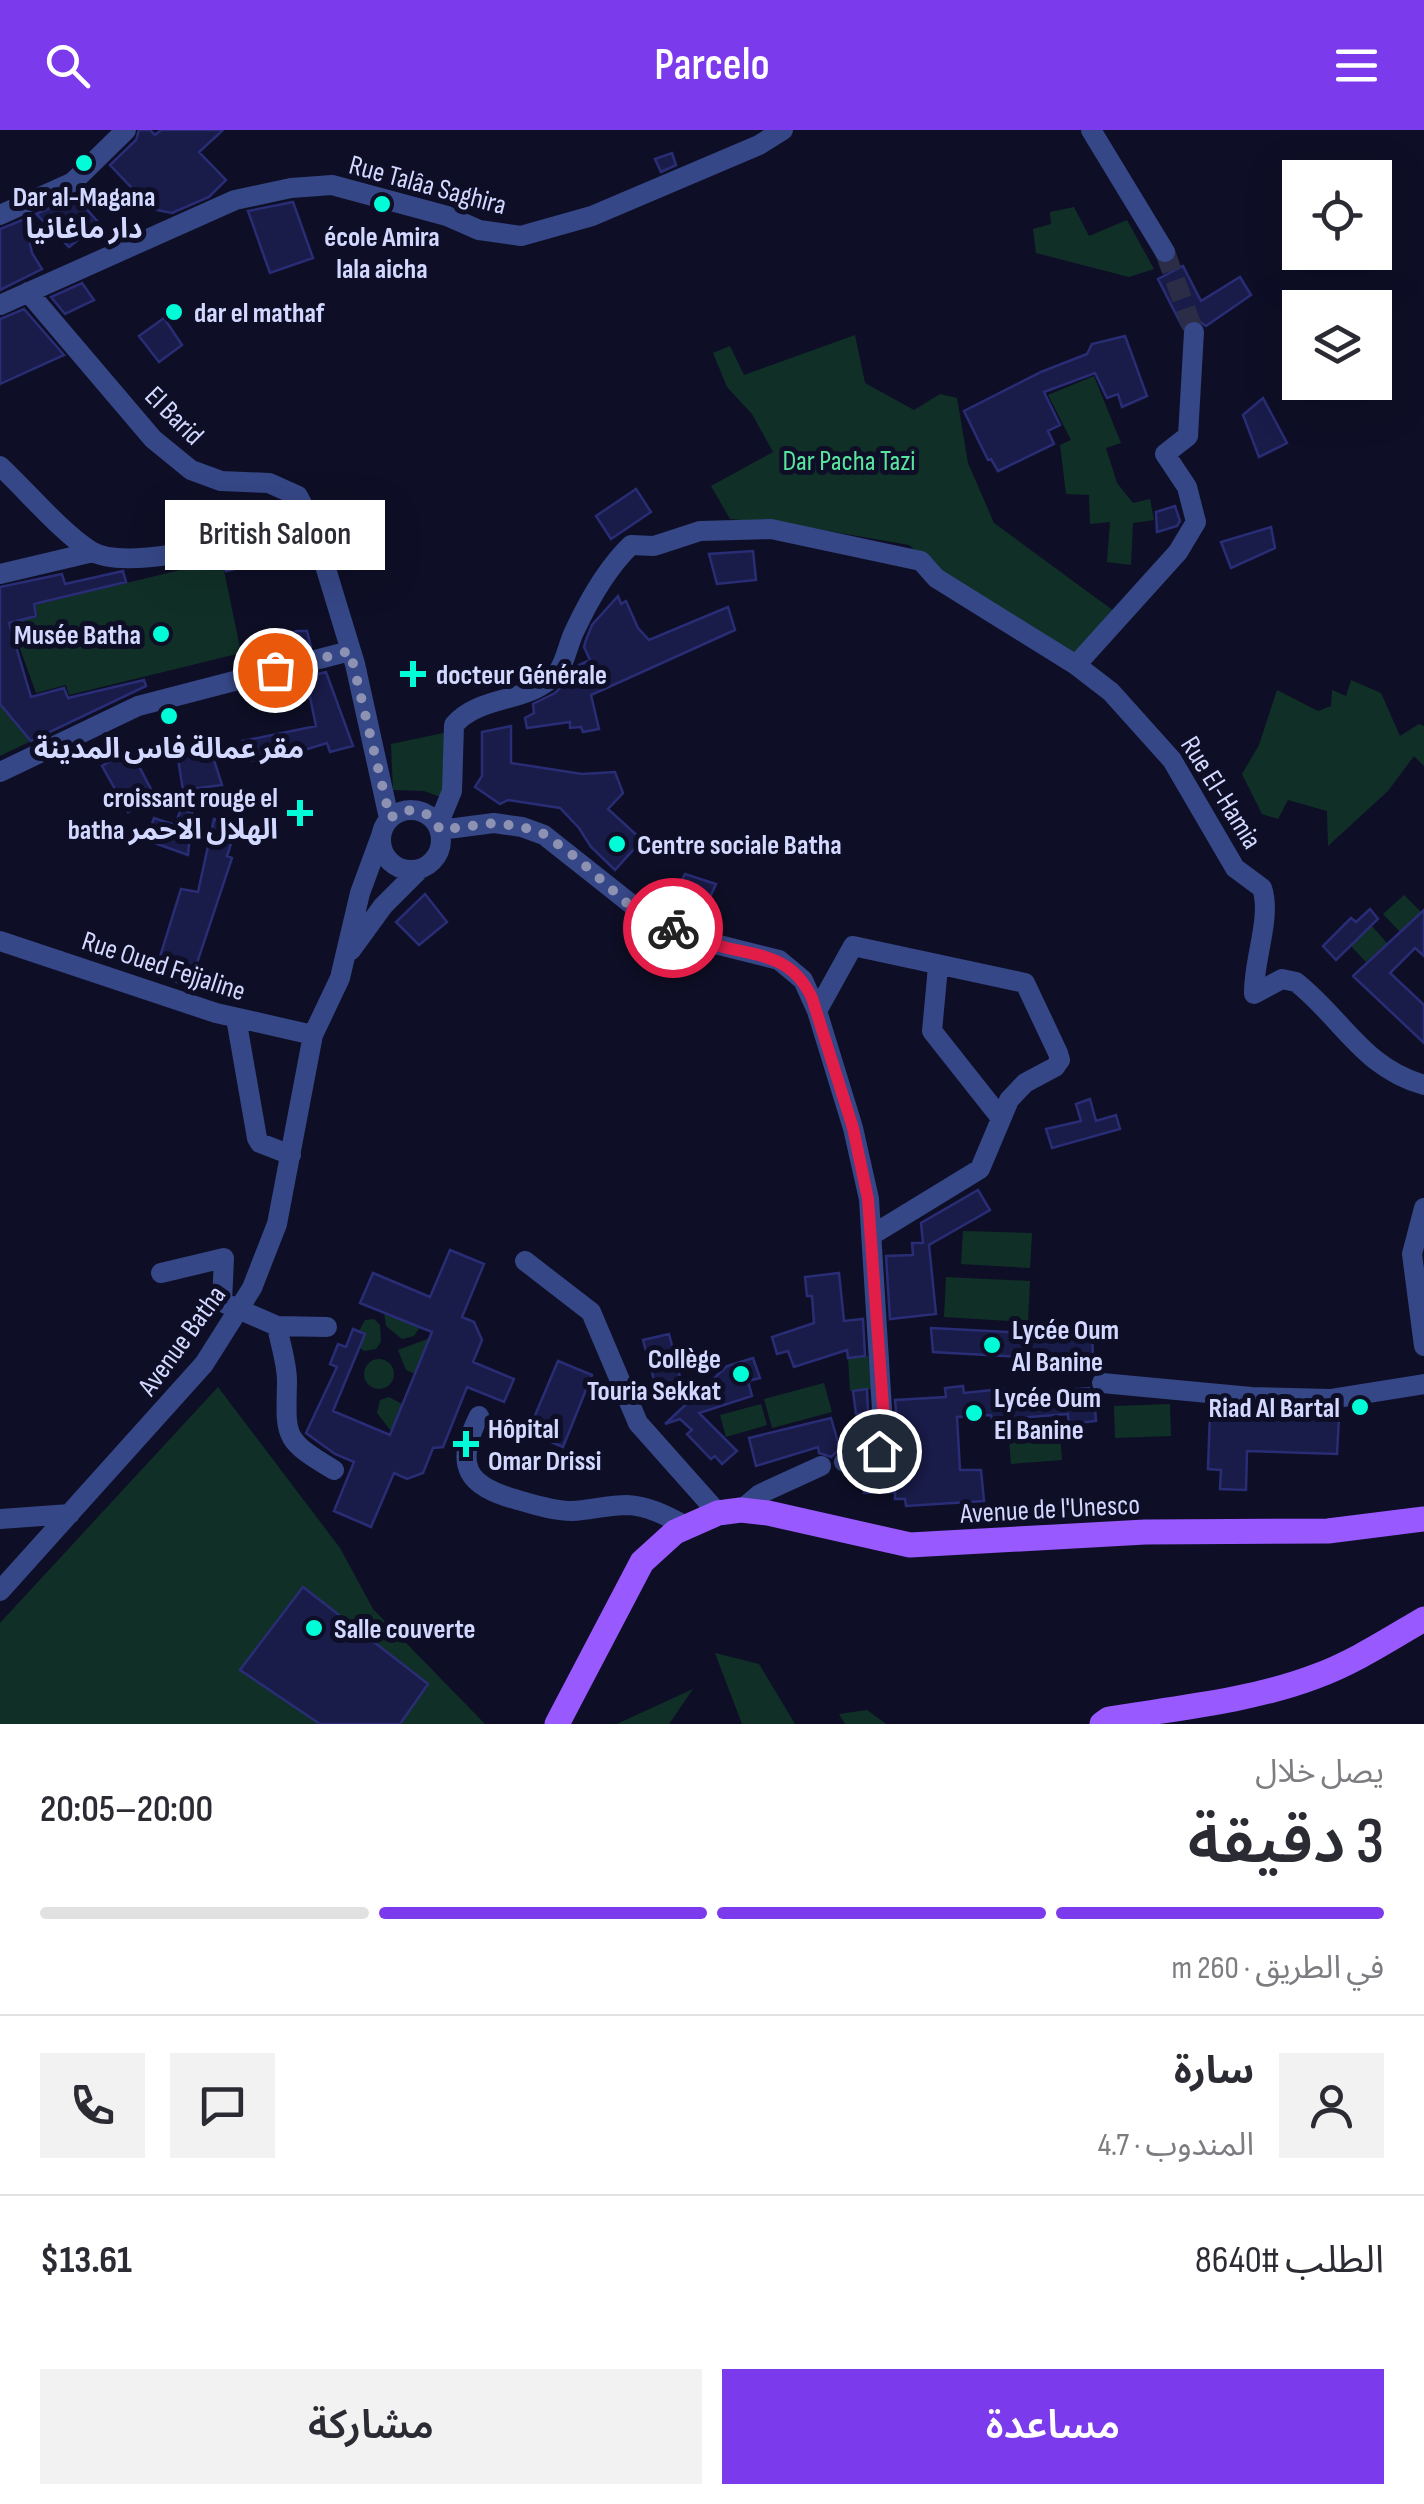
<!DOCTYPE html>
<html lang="ar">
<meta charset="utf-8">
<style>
:root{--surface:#fff;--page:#f2f2f3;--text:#2b2b33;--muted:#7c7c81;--line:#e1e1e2;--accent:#7c3aed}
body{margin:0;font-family:"Sofia Sans Condensed","Noto Sans Arabic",sans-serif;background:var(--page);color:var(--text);direction:rtl;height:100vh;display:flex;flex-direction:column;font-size:38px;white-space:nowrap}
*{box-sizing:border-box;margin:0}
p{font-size:32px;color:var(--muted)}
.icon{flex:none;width:55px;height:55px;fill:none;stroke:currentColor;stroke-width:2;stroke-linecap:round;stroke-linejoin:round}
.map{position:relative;height:1594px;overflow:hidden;direction:ltr}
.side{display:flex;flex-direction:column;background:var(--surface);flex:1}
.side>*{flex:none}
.controls{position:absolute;left:1282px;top:30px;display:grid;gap:20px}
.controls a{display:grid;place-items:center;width:110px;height:110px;border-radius:0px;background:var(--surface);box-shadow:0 10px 40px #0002;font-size:50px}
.pin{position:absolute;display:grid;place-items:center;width:85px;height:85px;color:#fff;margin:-42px;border:5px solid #fff;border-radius:50%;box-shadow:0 2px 10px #0007}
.courier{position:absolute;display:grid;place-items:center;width:100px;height:100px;margin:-50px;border:8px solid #e11d48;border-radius:50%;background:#fff;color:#222;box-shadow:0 2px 12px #0007}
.bubble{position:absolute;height:70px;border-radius:0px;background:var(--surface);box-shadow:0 10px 40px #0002;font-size:32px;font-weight:600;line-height:70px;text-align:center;direction:rtl}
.head em{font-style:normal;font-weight:600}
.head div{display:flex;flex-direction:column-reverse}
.head{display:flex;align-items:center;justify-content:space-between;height:170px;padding:0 40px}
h1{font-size:65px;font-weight:600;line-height:75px}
.bar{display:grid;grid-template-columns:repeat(4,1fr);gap:15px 10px;align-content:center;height:120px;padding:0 40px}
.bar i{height:12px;border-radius:8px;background:var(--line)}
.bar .on{background:var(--accent)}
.bar p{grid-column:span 4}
.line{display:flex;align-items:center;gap:25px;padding:0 40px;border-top:2px solid var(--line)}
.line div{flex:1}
.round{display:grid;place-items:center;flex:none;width:105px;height:105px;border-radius:0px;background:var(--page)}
.cta{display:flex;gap:20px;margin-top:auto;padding:20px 40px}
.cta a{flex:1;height:115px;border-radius:0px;background:var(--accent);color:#fff;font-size:40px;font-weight:600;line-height:115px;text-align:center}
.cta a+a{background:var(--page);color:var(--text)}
header{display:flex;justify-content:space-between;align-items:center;height:130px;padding:0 40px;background:var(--accent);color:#fff;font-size:45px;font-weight:600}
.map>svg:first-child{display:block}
</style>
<header><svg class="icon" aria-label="menu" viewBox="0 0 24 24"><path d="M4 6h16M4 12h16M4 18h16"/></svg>Parcelo<svg class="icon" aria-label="search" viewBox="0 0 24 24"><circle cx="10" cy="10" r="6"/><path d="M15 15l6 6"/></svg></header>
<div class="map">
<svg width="1424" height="1594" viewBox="0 0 1424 1594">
<rect width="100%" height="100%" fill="#0e0f26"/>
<path fill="#103027" d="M1074 77 1089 106 1127 90 1154 139 1129 147 1036 123 1033 99 1051 94 1050 82Z
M855 205 865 253 914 280 940 264 957 268 968 333 994 393 1118 484 1075 533 973 468 909 415 788 394 730 389 711 356 773 322 752 284 727 257 713 223 730 216 744 245Z
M1094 246 1121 313 1106 318 1117 353 1133 373 1150 369 1154 390 1133 393 1131 435 1107 432 1110 392 1090 394 1089 365 1066 364 1060 315 1071 310 1048 265Z
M222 430 241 523 69 565 66 555 36 563 10 491 38 487 35 475Z
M1351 550 1381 563 1400 606 1419 594 1424 596V636L1414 626 1388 661 1328 716 1327 681 1288 670 1278 689 1262 684 1242 644 1259 615 1277 560 1318 581 1331 576 1332 560 1346 566Z
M0 574 31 611 0 626Z
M453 601 446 669 424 661 393 660 391 614Z
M1404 765 1421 782 1400 802 1383 784Z
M1371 795 1387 813 1366 832 1350 815Z
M963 1101 1032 1103 1030 1138 961 1134Z
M946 1147 1030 1151 1028 1192 944 1187Z
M384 1182 420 1197 414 1206 402 1209 386 1196Z
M374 1189 380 1195 381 1212 376 1219 364 1221 359 1217 365 1204 359 1201 365 1190Z
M430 1208 415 1244 406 1240 398 1220Z
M868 1226 872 1259 850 1261 848 1228Z
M364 1244a15 15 0 1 1 30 0a15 15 0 1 1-30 0Z
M824 1253 832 1282 772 1298 764 1269Z
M218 1257 340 1418 373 1479 485 1594H0V1493Z
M389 1267 402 1274 391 1301 377 1283 380 1270Z
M761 1274 767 1295 726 1307 720 1285Z
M1170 1274 1171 1306 1115 1308 1114 1276Z
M1060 1306 1062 1330 1011 1334 1009 1310Z
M715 1523 759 1534 795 1594H742Z
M693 1559 669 1594H617L619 1593Z
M867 1580 886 1594H845L839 1584Z"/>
<path fill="#191b48" stroke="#292d75" stroke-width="2.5" d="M139 0H150L155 5 161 0H223L199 22 226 50 209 67 172 83 152 79 110 35 136 10Z
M672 23 676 35 661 42 655 29Z
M75 66 99 93 69 117 36 84Z
M293 72 313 128 270 143 248 81Z
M25 89 32 123 42 139 0 160V99Z
M1183 136 1201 171 1240 147 1251 165 1206 196 1194 188 1182 196 1158 149Z
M82 153 94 170 65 184 51 167Z
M24 179 64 225 0 254V189Z
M164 188 182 215 159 232 139 206Z
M1125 206 1147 266 1122 277 1118 264 1107 268 1095 243 1044 262 1060 295 1048 301 1054 314 998 341 991 329 988 330 964 281 1041 242 1087 224 1092 214Z
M1263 268 1287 313 1259 327 1243 285Z
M636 359 651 382 611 409 596 386Z
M1175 376 1180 391 1177 396 1157 402 1156 382Z
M1271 397 1275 418 1231 438 1221 412Z
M283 414 287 427 226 441 223 429Z
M753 421 756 450 717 454 709 424Z
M123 441 126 452 34 474 36 486 9 493 31 567 64 558 68 568 144 550 146 556 31 611 0 574V457L62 444 65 454Z
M618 466 621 474 626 471 638 498 649 510 728 477 735 500 591 565 599 599 583 602 581 597 570 598V592L527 598 525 588 534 583 533 574 555 563 580 539 579 535 590 530 584 517 586 510 592 495Z
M297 501H307L311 517 250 530 246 517Z
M326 542 353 616 330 622 327 613 285 626 284 620 251 631 243 611 316 596 310 567 266 577 262 558Z
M511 596V633L582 644 615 642 623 663 608 679 642 710 615 740 591 717 579 698 560 678 508 670 500 674 475 657 482 646V602Z
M130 619 153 663 142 664 152 668 128 682 102 636Z
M200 622 202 629 214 630 222 655 183 660 178 629Z
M181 679 192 683 188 725 146 710 154 688 175 695Z
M214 689 237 695 227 726 232 728 189 857 155 843 181 759 198 762Z
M685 744 716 754 699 791 667 779Z
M425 764 447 792 419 815 396 792Z
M1370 779 1378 789 1336 830 1323 816 1351 788 1356 792Z
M1424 780V826L1415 818 1390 843 1424 875V913L1353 846Z
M1090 969 1096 991 1116 985 1120 999 1052 1018 1046 999 1081 991 1076 974Z
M978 1060 990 1080 929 1115 936 1184 890 1189 886 1126 913 1125 912 1113H923L921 1093Z
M450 1120 484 1134 462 1187 474 1192 482 1210 473 1232 514 1249 504 1272 467 1257 443 1317 433 1318 423 1343 407 1349 394 1343 371 1397 334 1381 354 1332 335 1324 306 1303 337 1237 330 1234 338 1214 346 1217 353 1199 365 1204 333 1281 390 1305 432 1202 360 1173 373 1143 430 1167Z
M839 1143 844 1191 863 1189 865 1226 848 1228 847 1220 794 1237 788 1221 777 1224 772 1207 814 1193 812 1166H807L805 1147Z
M931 1198 1069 1205V1198L1092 1199 1093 1231 933 1222Z
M669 1204 681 1251 656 1257 643 1210Z
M753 1228 760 1248 748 1251 752 1266 699 1283 737 1321 722 1334 715 1326 711 1329 687 1304 692 1300 680 1289 665 1294 727 1236Z
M558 1231 592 1245 563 1317 528 1302Z
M963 1256 964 1263 1003 1259V1265L1089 1258 1094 1264 1096 1291 1069 1294 1068 1284 992 1290 991 1285 957 1287 960 1340H981L984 1371 906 1376 905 1369H895V1362L864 1363 862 1344 902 1342 895 1270 946 1267 945 1258Z
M867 1259 868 1283 856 1284 853 1261Z
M1210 1282 1339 1287 1337 1324 1247 1321 1246 1360 1220 1359 1221 1340 1208 1339Z
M831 1288 840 1319 831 1327 819 1323 818 1317 756 1336 749 1308Z
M303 1457 428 1554 400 1594H320L240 1540Z"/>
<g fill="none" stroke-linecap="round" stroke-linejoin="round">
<path stroke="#2b2d47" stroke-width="20" stroke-dasharray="20 10" stroke-linecap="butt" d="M1165 122 1194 202"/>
<path stroke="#364787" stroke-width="20" d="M1091 0 1165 122
M0 85 73 52 126 0
M28 162 153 309 191 340 221 351 269 353 298 366 312 393 355 534 389 688
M0 175 235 70 291 58 332 55 447 86 479 100 521 106 592 86 759 15 783 0
M0 336C26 360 62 403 91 421 131 445 264 403 312 393
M0 444 93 422
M1076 535 1178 422 1196 392 1187 357 1165 324 1188 306 1194 202
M0 642 138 576 350 521
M381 710a30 30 0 1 1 60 0a30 30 0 1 1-60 0Z
M438 695 452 661 454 595C480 564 530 574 557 543 566 532 568 513 575 500 589 470 607 438 631 415L654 416 700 401 771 399 921 431 936 448 1076 535 1111 562 1172 630 1235 738 1262 758C1272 787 1253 831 1254 864L1282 849 1296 852C1343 889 1362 937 1424 955
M440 700 494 693 522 697 544 705 645 785 703 811 779 830 803 850 817 881 853 998 869 1069 884 1312 870 1328 844 1332
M0 811 216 883 313 905
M351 820 383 776 420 739
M938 837 932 901 1000 987
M817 881 853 816 1025 853 1058 923 1060 930 1055 937 1025 953 1009 970 980 1039 872 1105
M236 888 257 1008 260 1013 291 1025
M1424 1078 1412 1124 1424 1216
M525 1131 591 1182 638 1293 718 1383
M161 1143 224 1128 222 1172 277 1196 327 1197
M277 1196C280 1213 287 1233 287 1251 286 1307 282 1309 334 1340
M1102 1253 1251 1267 1330 1269 1424 1254
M479 1286C454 1336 466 1356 518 1370 535 1375 554 1381 572 1381 590 1380 609 1375 627 1375 649 1376 667 1386 686 1396
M741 1380 760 1364 821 1336
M0 1389 70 1384
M0 1461 204 1234 252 1158 277 1094 313 905 340 848 360 763 381 706"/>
<path stroke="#9859ff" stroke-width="25" d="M557 1594 642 1432 675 1402 718 1383 741 1380 768 1383 910 1415 1145 1402 1328 1401 1424 1389
M1102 1594 1109 1589C1177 1578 1250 1571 1314 1547 1353 1533 1388 1510 1424 1489"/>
</g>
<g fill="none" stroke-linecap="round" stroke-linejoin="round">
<path stroke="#8d92b3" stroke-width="10" stroke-dasharray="0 18" d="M275 540 350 521 390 688C409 675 429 678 440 700L494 693 522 697 544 704 578 729 629 775 673 798"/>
<path stroke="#e11d48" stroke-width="12" d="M673 798C690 807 708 813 727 818 765 826 794 829 812 868L853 998 868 1069 885 1304 879 1321"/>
</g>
<g fill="#00fdd7" stroke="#0e0f26" stroke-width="4">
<circle cx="84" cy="33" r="10"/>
<circle cx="382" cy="74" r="10"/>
<circle cx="174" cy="182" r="10"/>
<circle cx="161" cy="504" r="10"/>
<path d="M408 529h10v10h10v10h-10v10h-10v-10h-10v-10h10z"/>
<circle cx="169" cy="586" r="10"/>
<path d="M295 668h10v10h10v10h-10v10h-10v-10h-10v-10h10z"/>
<circle cx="617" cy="714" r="10"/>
<circle cx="992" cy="1215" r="10"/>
<circle cx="741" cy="1244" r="10"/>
<circle cx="1360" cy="1277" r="10"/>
<circle cx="974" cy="1283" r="10"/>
<path d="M461 1299h10v10h10v10h-10v10h-10v-10h-10v-10h10z"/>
<circle cx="314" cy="1498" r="10"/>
</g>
<g text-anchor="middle" stroke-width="10" stroke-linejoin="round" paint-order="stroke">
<g font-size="28" fill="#d2d8ff" stroke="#0e0f26">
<text transform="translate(428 54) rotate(15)" y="10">Rue Talâa Saghira</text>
<text transform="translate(175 285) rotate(45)" y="10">El Barid</text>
<text transform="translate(1222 662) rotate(58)" y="10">Rue El-Hamia</text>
<text transform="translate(164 835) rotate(18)" y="10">Rue Oued Fejjaline</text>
<text transform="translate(181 1210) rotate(-54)" y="10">Avenue Batha</text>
<text transform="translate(1050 1378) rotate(-3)" y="10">Avenue de l'Unesco</text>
</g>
<g font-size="28" font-weight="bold" fill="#d2d8ff" stroke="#0e0f26" text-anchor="start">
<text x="84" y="76" text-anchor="middle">Dar al-Magana<tspan x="84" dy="32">دار ماغانيا</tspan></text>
<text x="382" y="116" text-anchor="middle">école Amira<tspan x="382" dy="32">lala aicha</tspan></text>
<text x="194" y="192">dar el mathaf</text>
<text x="141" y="514" text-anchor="end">Musée Batha</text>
<text x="436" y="554">docteur Générale</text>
<text x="169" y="628" text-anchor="middle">مقر عمالة فاس المدينة</text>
<text x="278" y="677" text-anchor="end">croissant rouge el<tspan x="278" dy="32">batha الهلال الاحمر</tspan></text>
<text x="637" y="724">Centre sociale Batha</text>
<text x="1012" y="1209">Lycée Oum<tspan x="1012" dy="32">Al Banine</tspan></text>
<text x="721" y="1238" text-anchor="end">Collège<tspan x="721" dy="32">Touria Sekkat</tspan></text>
<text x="994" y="1277">Lycée Oum<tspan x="994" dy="32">El Banine</tspan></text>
<text x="1340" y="1287" text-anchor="end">Riad Al Bartal</text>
<text x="488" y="1308">Hôpital<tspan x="488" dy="32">Omar Drissi</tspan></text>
<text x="334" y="1508">Salle couverte</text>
</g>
<g font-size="28" fill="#58e69f" stroke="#0e0f26">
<text x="849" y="340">Dar Pacha Tazi</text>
</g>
</g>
</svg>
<div class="controls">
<a><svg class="icon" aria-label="locate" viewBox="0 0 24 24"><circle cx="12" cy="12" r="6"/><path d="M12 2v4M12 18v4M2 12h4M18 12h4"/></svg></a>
<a><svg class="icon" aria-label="layers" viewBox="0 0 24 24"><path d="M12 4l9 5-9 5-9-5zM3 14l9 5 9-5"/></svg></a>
</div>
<div class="pin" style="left:275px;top:540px;background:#ea580c"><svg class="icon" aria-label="bag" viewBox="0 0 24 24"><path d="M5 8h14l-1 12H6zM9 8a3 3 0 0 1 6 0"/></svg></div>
<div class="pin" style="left:879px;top:1321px;background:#1f2937"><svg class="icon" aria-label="home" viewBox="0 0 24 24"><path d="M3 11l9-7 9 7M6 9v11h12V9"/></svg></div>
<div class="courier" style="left:673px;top:798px"><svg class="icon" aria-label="bike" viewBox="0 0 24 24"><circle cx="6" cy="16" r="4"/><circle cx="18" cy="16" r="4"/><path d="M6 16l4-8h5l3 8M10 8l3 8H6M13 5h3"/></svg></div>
<div class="bubble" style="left:165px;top:370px;width:220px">British Saloon</div>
</div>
<section class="side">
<div class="head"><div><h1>3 دقيقة</h1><p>يصل خلال</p></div><em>20:00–20:05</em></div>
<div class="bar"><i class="on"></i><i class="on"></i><i class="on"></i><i></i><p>في الطريق · 260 m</p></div>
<div class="line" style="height:180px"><a class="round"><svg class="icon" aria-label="person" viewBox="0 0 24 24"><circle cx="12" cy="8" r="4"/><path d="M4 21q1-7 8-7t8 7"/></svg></a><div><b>سارة</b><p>المندوب · 4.7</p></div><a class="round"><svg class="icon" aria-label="chat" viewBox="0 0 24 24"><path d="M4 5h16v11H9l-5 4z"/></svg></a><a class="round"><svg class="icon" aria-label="phone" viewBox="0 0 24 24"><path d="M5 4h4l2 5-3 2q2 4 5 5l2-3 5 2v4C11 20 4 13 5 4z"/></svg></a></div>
<div class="line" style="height:130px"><div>الطلب #8640</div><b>$13.61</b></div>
<div class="cta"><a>مساعدة</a><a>مشاركة</a></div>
</section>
